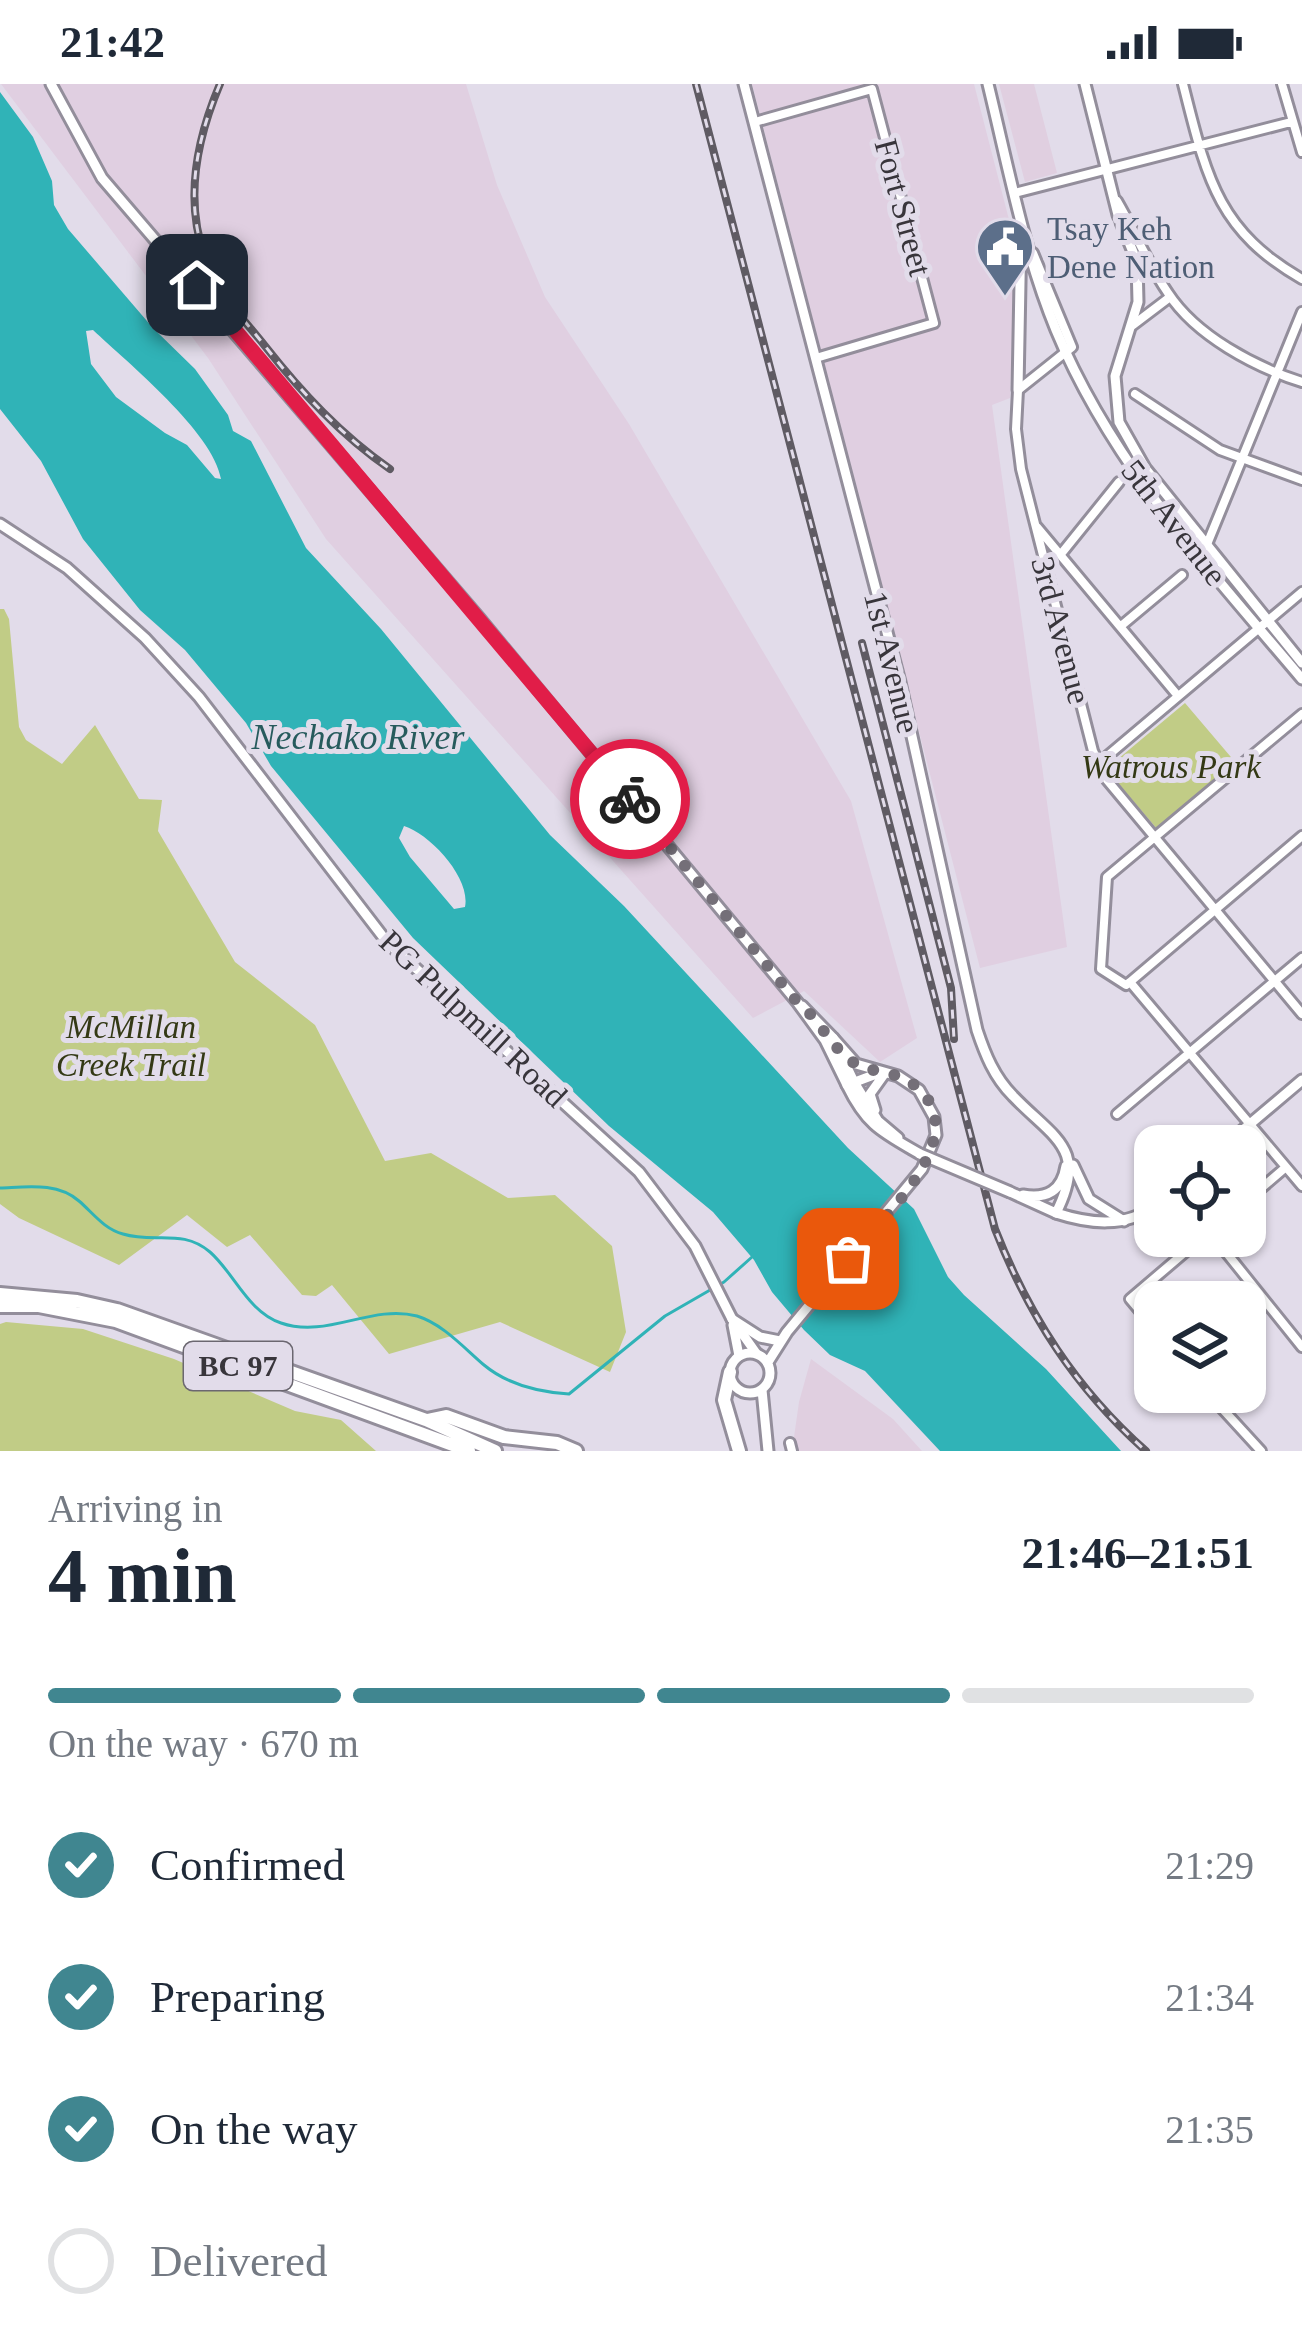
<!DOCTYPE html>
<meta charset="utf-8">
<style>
:root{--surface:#fff;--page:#f2f2f3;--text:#1f2937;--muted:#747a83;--line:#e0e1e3;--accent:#408690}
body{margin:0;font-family:Georgia,serif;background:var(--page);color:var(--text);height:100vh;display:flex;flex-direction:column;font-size:45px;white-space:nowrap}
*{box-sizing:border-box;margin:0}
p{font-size:39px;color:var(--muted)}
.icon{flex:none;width:66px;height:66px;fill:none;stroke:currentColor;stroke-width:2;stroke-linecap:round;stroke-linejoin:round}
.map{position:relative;height:1367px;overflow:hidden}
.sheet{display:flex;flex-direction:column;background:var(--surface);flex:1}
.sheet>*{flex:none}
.buttons{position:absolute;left:1134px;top:1041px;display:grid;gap:24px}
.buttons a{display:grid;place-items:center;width:132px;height:132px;border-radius:24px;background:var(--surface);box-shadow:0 3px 9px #0004;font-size:60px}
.pin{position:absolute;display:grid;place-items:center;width:102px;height:102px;color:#fff;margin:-51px;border-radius:24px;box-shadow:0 6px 18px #0006}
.courier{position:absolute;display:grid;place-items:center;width:120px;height:120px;margin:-60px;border:9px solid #e11d48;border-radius:50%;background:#fff;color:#222;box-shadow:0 3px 15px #0007}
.head em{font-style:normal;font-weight:700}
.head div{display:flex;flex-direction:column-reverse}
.head{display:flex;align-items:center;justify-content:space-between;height:204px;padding:0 48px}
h1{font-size:78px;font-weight:700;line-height:90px}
.bar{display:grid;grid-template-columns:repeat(4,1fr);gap:18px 12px;align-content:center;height:144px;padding:0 48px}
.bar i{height:15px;border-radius:9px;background:var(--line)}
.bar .current{background:var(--accent)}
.bar p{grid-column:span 4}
ol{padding:0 48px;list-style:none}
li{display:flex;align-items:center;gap:36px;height:132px}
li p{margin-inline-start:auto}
li .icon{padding:12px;border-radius:50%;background:var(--accent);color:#fff;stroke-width:4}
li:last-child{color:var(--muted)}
li i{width:66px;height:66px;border:6px solid var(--line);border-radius:50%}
.status{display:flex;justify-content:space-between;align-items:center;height:84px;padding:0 60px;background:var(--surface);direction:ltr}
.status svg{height:33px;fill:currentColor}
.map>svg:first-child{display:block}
</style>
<div class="status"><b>21:42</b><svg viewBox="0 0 49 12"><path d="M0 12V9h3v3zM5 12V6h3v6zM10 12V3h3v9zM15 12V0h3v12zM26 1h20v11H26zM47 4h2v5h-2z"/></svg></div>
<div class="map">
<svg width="1302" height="1367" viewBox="0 0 1302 1367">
<rect width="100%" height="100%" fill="#e2dcea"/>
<path fill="#e0cfe0" d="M999 0H1034L1057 89 1025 98Z
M811 1275 893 1335 922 1367H792L799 1318Z"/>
<path fill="#e0cfe1" d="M1 0H466L497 101 545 213 629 340 851 717 917 954 880 978 804 907 753 934 326 455 208 274Z
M752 0H974L1015 159 1010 314 992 321 1067 863 980 884Z"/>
<path fill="#c1cc86" d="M0 525H4L9 535 19 643 26 656 62 680 95 641 139 715 162 716 158 747 235 878 315 941 385 1077 431 1069 508 1114 555 1111 612 1162 626 1248 610 1288 500 1238 389 1270 332 1201 316 1212 302 1211 250 1151 227 1163 187 1131 119 1181 19 1134 0 1120Z
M1185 619 1236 679 1157 745 1106 685Z
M6 1238 83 1245 174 1275 295 1327 341 1336 376 1367H0V1240Z"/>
<path fill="#30b3b7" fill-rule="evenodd" d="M0 8 33 53 52 97 54 121 68 145 153 244 195 285 228 331 233 347 251 357 306 464 381 545 550 751 624 822 848 1064 914 1125 948 1193 964 1211 1046 1285 1121 1367H940L865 1287 830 1271 804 1246 772 1208 754 1176 713 1128 609 1042 413 854 271 682 246 639 185 566 140 526 83 455 41 377 0 325ZM93 246C128 279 213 348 221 395L215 394 187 361 165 349 116 313 91 280 86 247ZM404 742C430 750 471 794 465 823L454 825 410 773 399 754Z"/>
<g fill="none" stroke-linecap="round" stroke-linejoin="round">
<path stroke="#30b3b7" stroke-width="3" d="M0 1104C27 1103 57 1098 79 1117 93 1129 104 1145 123 1150 155 1160 182 1144 210 1168 234 1189 248 1228 281 1239 327 1255 371 1220 417 1232 443 1240 464 1264 484 1281 508 1301 538 1308 569 1310L665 1232 724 1198 752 1173"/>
<g stroke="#938e9b" stroke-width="14">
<path id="minor" d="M1183 0C1206 90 1216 146 1302 195
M1282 0 1302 68
M755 38 872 5 934 239 816 274
M1015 109 1291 38
M1117 117C1135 148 1148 180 1168 209 1196 252 1255 283 1302 298
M1033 169 1072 263 1018 306 1016 345 1021 385 1093 667 1107 696 1302 930
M1133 241 1170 213
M1135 310 1220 366 1302 396
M1037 443 1178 612
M1061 470 1119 398
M1201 475 1302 228
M1121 542 1182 491
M1099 679 1302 508
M1130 898 1126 901 1101 885 1107 793 1302 630
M1130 898 1302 1102
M1130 898 1302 752
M1117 1030 1302 874
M1245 1118 1286 1083
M1213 1152 1302 1263
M1155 1245 1130 1215 1204 1152
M1207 1308 1261 1367
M790 1359 792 1367"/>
</g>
<g stroke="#938e9b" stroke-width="15">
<path id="tertiary" d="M51 0 102 94 479 534 798 919 825 956 847 1001
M0 440 67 484 145 554 199 613 387 858 639 1088 695 1162 732 1235 756 1269
M802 922 833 954 854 998
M1224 1062 1302 996
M1056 1129C1090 1140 1125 1144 1155 1122
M733 1241 739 1272"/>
</g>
<g stroke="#938e9b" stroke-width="15">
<path id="secondary" d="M744 0 900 598 977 946C985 970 994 993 1013 1012 1053 1054 1089 1064 1056 1129L1010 1108
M988 0C1008 82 1024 168 1056 246 1111 379 1210 486 1302 595
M1085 0 1118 131 1137 178 1138 218 1115 292 1119 338 1145 384 1302 579
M1018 306 1021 144
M879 989 847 1001C867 1042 882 1048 920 1070
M854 998 878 1037 898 1054
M875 1026 870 1010 885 989
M1073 1081 1089 1115 1124 1137
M1023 1111C1047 1115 1062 1107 1066 1082
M732 1235 760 1253 780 1257
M730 1289a20 20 0 1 1 40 0a20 20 0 1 1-40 0Z
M768 1278 787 1248 922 1085 936 1051 934 1033 919 1006 898 992 856 980 833 954
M762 1306 768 1367"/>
</g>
<g stroke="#938e9b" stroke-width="18">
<path id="trunk" d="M0 1210 77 1217 117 1226 426 1336 495 1367
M0 1222H39L116 1237 469 1367
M730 1288 724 1316 739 1367
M427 1336 446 1332 504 1353 557 1359 576 1367"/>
</g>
<use href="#minor" stroke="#fff" stroke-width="8"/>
<use href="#tertiary" stroke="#fff" stroke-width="9"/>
<use href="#secondary" stroke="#fff" stroke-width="9"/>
<use href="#trunk" stroke="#fff" stroke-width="12"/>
<g stroke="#5f5b63" stroke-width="8">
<path id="rail" d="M220 0C192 66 180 139 220 204 232 224 250 243 265 262 302 309 341 351 390 385
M696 0 995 1145C1029 1232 1076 1305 1146 1367
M862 559 951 904 954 955"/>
</g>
<use href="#rail" stroke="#e2dcea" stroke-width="3" stroke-dasharray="9" stroke-linecap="butt"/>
<g stroke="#938e9b" stroke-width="15" stroke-linecap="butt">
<path id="secondary-bridge" d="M920 1070 1010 1108"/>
</g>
<use href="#secondary-bridge" stroke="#fff" stroke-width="9"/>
</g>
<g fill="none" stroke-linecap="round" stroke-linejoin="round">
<path stroke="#746f78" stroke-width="12" stroke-dasharray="0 21.6" d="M630 715 798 919C820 935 833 967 856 980 873 989 894 987 910 998 982 1047 882 1134 848 1175"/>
<path stroke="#e11d48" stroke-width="15" d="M197 201 630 715"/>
</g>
<defs>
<g id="civic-pin" transform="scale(3)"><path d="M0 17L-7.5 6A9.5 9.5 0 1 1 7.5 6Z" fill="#5c6f8a" stroke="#e2dcea"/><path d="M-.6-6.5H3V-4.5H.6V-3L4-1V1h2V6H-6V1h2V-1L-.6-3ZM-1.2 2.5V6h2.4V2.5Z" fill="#fff"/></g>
</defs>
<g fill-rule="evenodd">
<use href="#civic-pin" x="1005" y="163"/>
</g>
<g text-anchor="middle" stroke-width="10" stroke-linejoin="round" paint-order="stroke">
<rect fill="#e2dcea" stroke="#6b6770" stroke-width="3" x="184" y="1258" width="108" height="48" rx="9"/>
<g font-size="30" font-weight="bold" fill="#38353b">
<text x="238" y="1292">BC 97</text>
</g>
<g font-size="33" fill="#38353b" stroke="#e2dcea">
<text transform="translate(904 123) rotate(75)" y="12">Fort Street</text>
<text transform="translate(1175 438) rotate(52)" y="12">5th Avenue</text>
<text transform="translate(1062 546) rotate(75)" y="12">3rd Avenue</text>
<text transform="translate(893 578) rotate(76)" y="12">1st Avenue</text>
<text transform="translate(474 934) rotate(43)" y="12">PG Pulpmill Road</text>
</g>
<g font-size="33" fill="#4e5e75" stroke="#e2dcea" text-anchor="start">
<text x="1047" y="156">Tsay Keh<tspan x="1047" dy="38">Dene Nation</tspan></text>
</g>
<g font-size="33" font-style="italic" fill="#343915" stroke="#e2dcea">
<text x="1171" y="694">Watrous Park</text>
<text x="131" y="954">McMillan<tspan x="131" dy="38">Creek Trail</tspan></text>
</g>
<g font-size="36" font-style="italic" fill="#275b5d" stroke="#e2dcea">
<text x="358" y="665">Nechako River</text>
</g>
</g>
</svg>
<div class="buttons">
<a><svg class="icon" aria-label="locate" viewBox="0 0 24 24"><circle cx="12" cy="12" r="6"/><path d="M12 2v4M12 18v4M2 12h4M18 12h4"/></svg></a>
<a><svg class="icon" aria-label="layers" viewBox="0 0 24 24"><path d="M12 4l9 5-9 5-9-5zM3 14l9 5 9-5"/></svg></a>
</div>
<div class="pin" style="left:848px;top:1175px;background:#ea580c"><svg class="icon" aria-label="bag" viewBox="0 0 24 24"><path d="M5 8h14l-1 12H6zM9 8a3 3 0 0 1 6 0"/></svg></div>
<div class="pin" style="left:197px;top:201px;background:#1f2937"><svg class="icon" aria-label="home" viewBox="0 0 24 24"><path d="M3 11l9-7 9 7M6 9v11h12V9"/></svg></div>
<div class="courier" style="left:630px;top:715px"><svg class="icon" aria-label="bike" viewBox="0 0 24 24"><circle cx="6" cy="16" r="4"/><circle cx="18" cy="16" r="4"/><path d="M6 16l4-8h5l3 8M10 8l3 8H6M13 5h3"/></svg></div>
</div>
<section class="sheet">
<div class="head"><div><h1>4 min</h1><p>Arriving in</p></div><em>21:46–21:51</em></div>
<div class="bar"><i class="current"></i><i class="current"></i><i class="current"></i><i></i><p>On the way · 670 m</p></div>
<ol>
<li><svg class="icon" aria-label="check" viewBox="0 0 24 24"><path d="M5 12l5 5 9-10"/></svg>Confirmed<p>21:29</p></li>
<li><svg class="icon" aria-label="check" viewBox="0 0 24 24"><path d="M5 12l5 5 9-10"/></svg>Preparing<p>21:34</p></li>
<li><svg class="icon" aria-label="check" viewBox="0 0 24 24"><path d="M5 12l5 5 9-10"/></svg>On the way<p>21:35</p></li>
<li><i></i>Delivered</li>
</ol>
</section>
